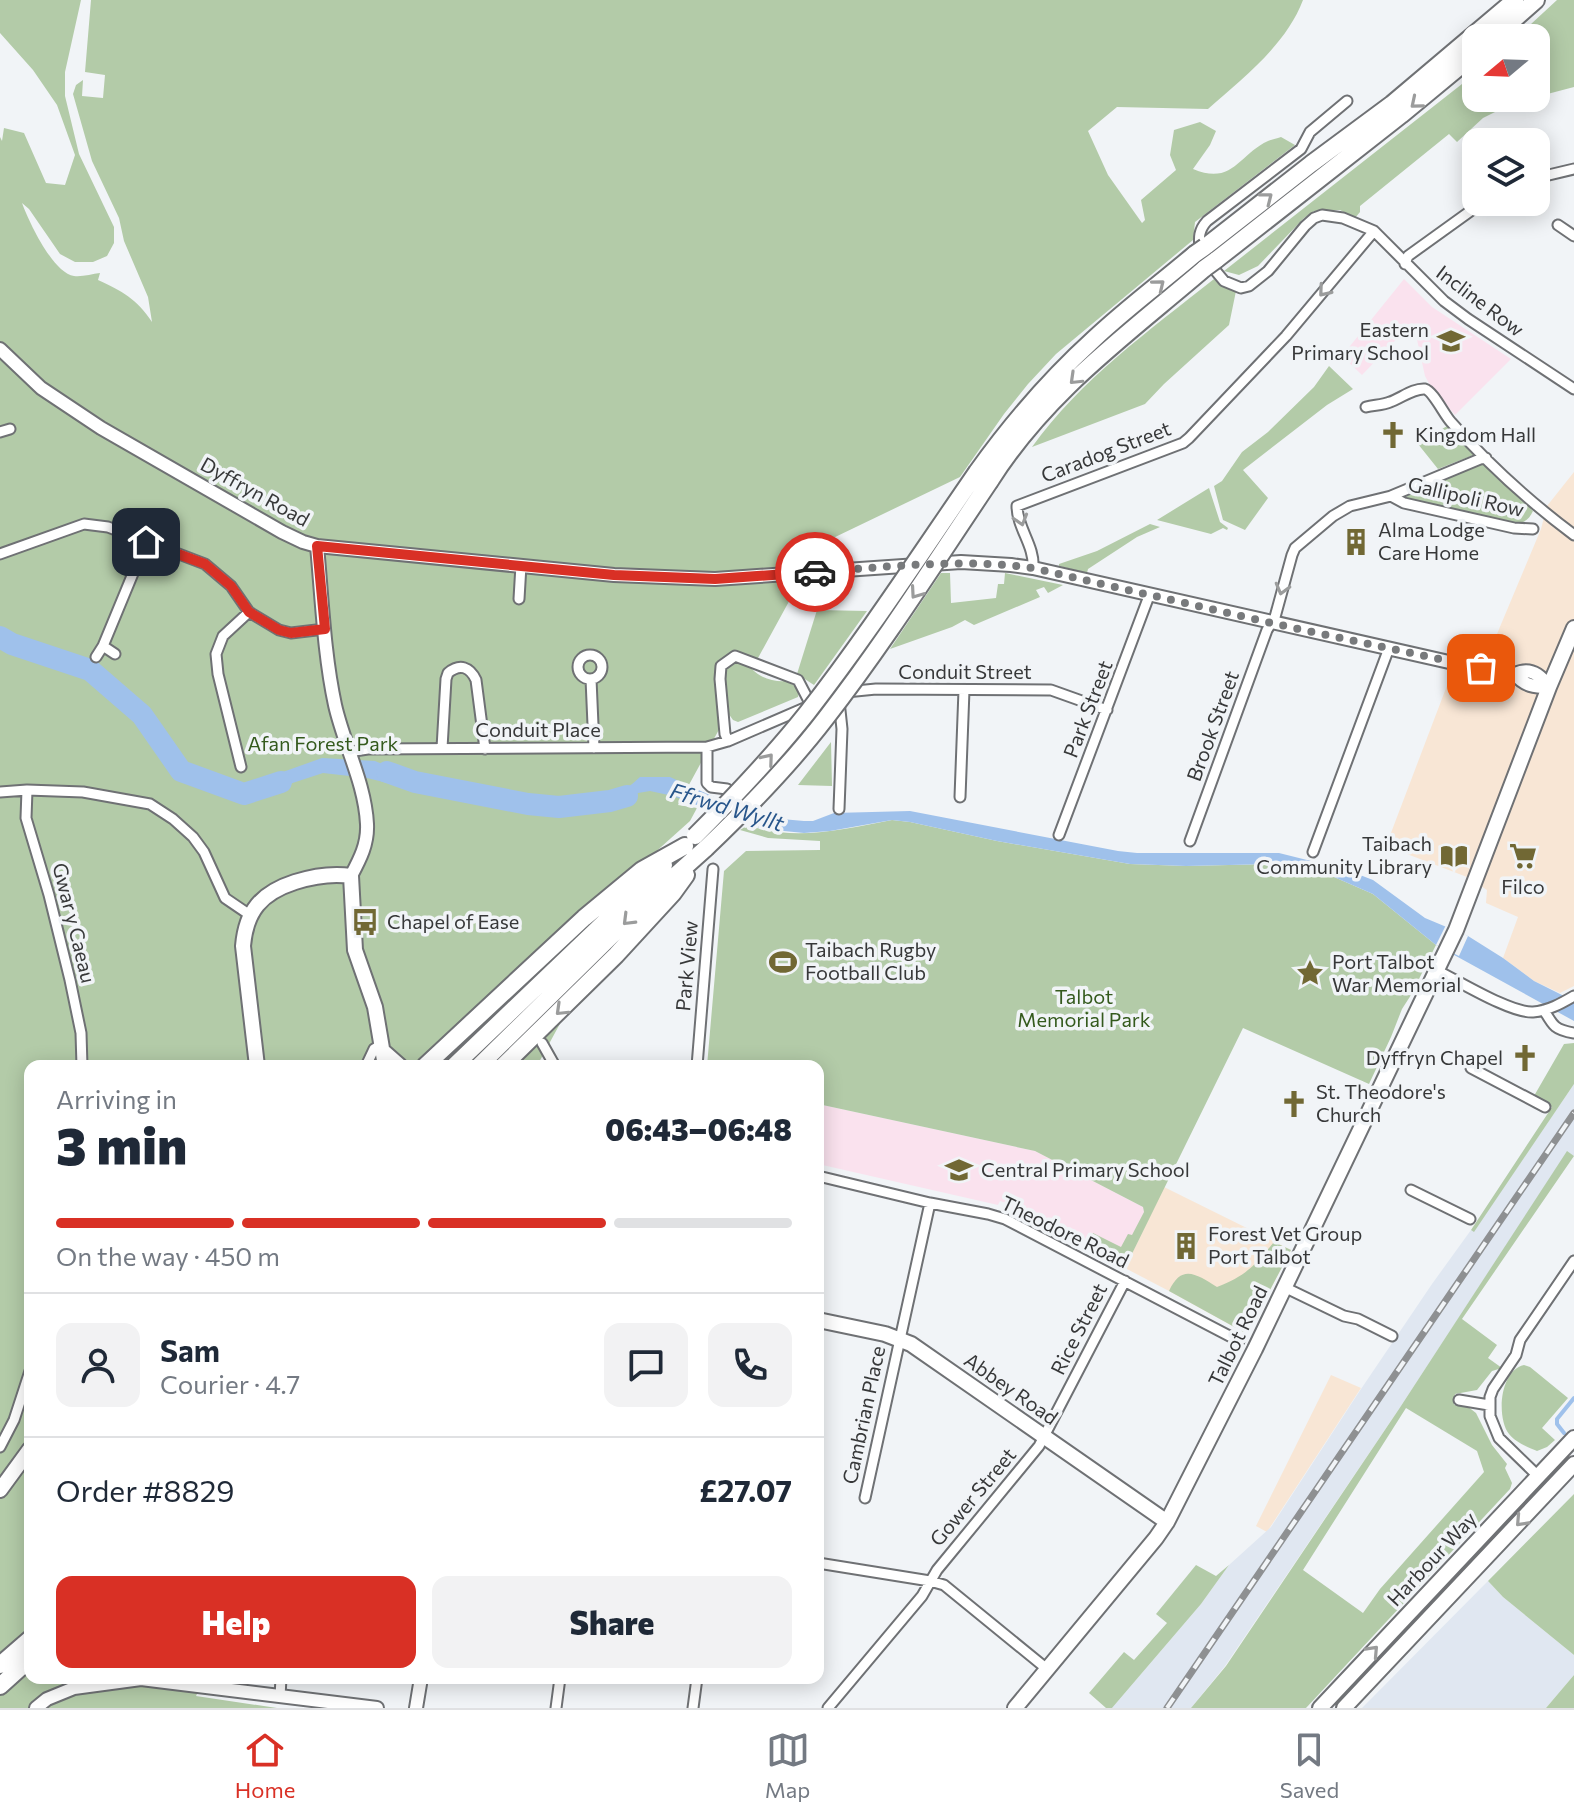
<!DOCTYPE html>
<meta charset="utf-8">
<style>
:root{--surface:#fff;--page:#f2f2f3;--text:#1f2937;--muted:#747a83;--line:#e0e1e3;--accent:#d93025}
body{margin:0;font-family:Commissioner,sans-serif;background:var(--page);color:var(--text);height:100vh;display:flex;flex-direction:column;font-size:30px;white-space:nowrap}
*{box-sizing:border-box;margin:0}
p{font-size:26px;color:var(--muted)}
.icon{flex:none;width:44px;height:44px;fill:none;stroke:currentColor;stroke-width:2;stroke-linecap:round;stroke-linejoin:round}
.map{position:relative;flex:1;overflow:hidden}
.side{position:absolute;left:24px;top:1060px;width:800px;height:624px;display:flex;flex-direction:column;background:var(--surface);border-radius:16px;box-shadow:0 4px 20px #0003}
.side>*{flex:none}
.needle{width:52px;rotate:251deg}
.fabs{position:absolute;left:1462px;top:24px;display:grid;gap:16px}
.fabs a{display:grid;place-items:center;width:88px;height:88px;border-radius:16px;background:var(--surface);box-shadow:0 4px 20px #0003;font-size:40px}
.pin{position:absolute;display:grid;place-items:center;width:68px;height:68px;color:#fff;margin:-34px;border-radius:16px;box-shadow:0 4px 12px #0006}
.courier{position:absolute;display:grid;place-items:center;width:80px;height:80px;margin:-40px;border:6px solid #d93025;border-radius:50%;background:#fff;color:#222;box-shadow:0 2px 10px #0007}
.summary em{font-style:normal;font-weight:800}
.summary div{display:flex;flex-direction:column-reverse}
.summary{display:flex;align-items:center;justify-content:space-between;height:136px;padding:0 32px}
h1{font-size:52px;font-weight:800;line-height:60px}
.bar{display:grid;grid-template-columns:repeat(4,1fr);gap:12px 8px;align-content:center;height:96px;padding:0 32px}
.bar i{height:10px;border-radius:6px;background:var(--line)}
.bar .selected{background:var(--accent)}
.bar p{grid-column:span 4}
.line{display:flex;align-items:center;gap:20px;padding:0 32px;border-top:2px solid var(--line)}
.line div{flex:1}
.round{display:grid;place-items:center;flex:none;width:84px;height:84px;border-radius:16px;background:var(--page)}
.primary-button{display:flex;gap:16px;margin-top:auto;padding:16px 32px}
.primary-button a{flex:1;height:92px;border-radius:16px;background:var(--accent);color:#fff;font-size:32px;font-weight:800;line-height:92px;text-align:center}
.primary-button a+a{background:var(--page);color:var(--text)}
.dock{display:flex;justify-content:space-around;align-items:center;height:112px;border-top:2px solid var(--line);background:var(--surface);font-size:22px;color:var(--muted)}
.dock a{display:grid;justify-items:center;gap:4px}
.dock .selected{color:var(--accent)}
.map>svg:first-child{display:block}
</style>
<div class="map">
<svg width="1574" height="1708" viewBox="0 0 1574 1708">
<rect width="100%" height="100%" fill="#f1f4f7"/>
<path fill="#f8e6d5" d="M1574 472V986L1560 993 1534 981 1503 958 1518 917 1486 903 1487 890 1467 877 1386 846 1451 675 1480 680 1489 653 1541 529 1547 506Z
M1164 1187 1291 1250 1247 1334 1169 1291 1125 1268Z
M1331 1375 1361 1388 1267 1532 1256 1526Z"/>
<path fill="#e0e7f1" d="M1574 1084V1156L1567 1152 1399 1409 1225 1666 1191 1708H1112L1201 1604 1229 1565 1271 1527 1359 1392 1432 1284 1471 1230 1474 1231Z
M1488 1581 1503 1597 1574 1655V1675L1546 1708H1362Z"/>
<path fill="#fae2ee" d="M1404 279 1432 307 1511 359 1455 415 1431 387 1425 376 1414 326 1412 323 1362 375 1342 356Z
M818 1104 1035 1151 1143 1207 1144 1212 1118 1265 1005 1207 1006 1203 1000 1201 998 1205 818 1164Z"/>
<path fill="#b3cba8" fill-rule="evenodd" d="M0 0H81L65 72V96L79 154 114 227V243L107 256 93 262H75L60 254 29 209 22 203C29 222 53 273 74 276 82 277 92 274 100 273L98 280C122 291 137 299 152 322L148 297 124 241 119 218 92 161 73 94 76 85 83 80 82 96 103 98 105 75 85 72 91 0H1303C1286 45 1243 78 1208 109L1117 107 1088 131 1108 175 1142 223 1145 220 1141 200 1176 170 1170 155 1174 130 1200 122 1216 131 1210 145 1193 169C1233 186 1239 154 1268 141 1272 139 1276 139 1281 137L1295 145 1195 222 1193 240 1056 354 1028 384 1004 414 960 477 831 539 816 552 752 669C760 678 774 682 786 681 793 685 801 688 798 697L738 722 733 720 728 713 678 805 697 808 690 821 651 856 537 1066H30V1678H205L196 1696 277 1708H0V137L2 141 4 128 24 133 46 183 65 185 75 155 57 105 33 70 0 33Z
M1557 0H1574V87L1536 97V38H1516Z
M1476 73V98H1533L1507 106 1483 118 1457 142 1449 134 1360 206V212L1355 218 1340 210 1314 211 1304 218 1258 266 1239 275 1224 271Z
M1214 279 1220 285 1236 291 1229 325 1164 384 1145 404 1032 447C1080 380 1150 330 1214 279Z
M1329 366 1353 389 1327 405 1243 470 1268 498 1245 530 1223 520 1214 486 1222 481 1242 452 1268 432 1314 387Z
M1447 426 1476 454 1438 469 1418 444Z
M1484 463 1533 511C1529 520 1524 523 1514 524L1406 500 1405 497Z
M1209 488 1220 522 1228 528 1227 530 1223 528 1211 534 1157 520Z
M1150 524 1160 527 1137 537 1088 569 1087 573 1059 566V564L1097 551Z
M941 573H950L951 603 996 598 998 584H1004L1005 573 1063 585 1048 593 1044 587 1036 590 1040 597 974 625 965 620 952 627 890 649Z
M817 610 867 611 814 685 797 674Z
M831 742 832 786 798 785Z
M892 820 910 822 997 841 1130 864 1186 866 1272 864 1334 877 1373 894 1436 945 1411 995 1402 1009 1391 1037 1369 1084 1243 1028 1125 1268 1085 1249 1093 1233 1121 1247 1128 1234 1132 1235 1144 1212 1143 1207 1035 1151 818 1104V1066H707L724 871 746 851 820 850V841L768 838 740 830 748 825C794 842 845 829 892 820Z
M1574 1043V1084L1474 1232 1471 1230 1552 1107 1534 1096 1564 1044Z
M1567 1151 1574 1156 1462 1319 1497 1345 1488 1358 1502 1368 1492 1371 1477 1390 1455 1394 1454 1405 1467 1406 1476 1413 1492 1445 1507 1464 1505 1468 1512 1483 1510 1489 1306 1708H1191L1226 1666 1399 1409ZM1406 1408 1477 1451 1484 1472 1380 1589 1363 1613 1303 1570Z
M1274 1242 1291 1250 1247 1334 1169 1291C1182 1263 1197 1275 1217 1287 1246 1276 1255 1265 1274 1242Z
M1524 1365 1530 1367 1568 1398 1542 1428 1555 1440 1547 1447 1537 1451C1529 1448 1515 1442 1509 1434 1496 1417 1500 1370 1524 1365Z
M1574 1494V1655L1503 1597 1488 1581Z
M1196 1565 1216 1576 1229 1565 1201 1604 1112 1708H1106L1089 1693 1124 1652 1134 1660 1167 1623 1156 1614Z
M1574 1675V1708H1546Z"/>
<path fill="#9fc1eb" d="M322 758 375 761 416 778 412 789 367 778 323 773 256 795 252 783Z
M640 777H670L758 817 804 821H813L834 813 910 811 1118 851 1137 853H1279L1347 870 1373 880 1425 918 1468 936 1503 958 1534 981 1574 1001V1021L1436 945 1373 894 1334 877 1306 870 1272 864 1186 866 1130 864 997 841 910 822 892 820 830 831 804 833 784 831 755 827 673 796 650 791 638 793 612 807 599 808V796C619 795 626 790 640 777Z"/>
<path fill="#f1f4f7" d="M716 795 759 813 761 814 746 828 700 811Z
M1446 925 1468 936 1459 956 1436 945Z"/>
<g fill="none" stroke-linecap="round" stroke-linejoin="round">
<path stroke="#9fc1eb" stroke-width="4" d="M1564 1433 1557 1424V1419L1574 1398"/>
<path stroke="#9fc1eb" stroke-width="22" d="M0 637 12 644 90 670 142 715 181 771 244 794 281 782
M387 772 415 782 528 804 559 807 610 801 627 796"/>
<g stroke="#6f7174" stroke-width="13">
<path id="minor" d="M1536 178 1574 169
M1558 225 1574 236
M1200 251C1199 238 1198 231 1207 221L1301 149 1310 132 1347 101
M1209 263 1224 281 1241 288 1249 286 1268 271 1305 226 1314 218 1322 215 1343 218 1374 231 1444 301 1468 319 1574 389
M1405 264 1408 256 1483 202
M1366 407C1374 405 1383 405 1390 402 1400 399 1413 388 1425 389 1433 391 1445 416 1451 422 1488 464 1530 502 1574 535
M0 432 10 429
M1391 496 1404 503 1514 528 1533 529
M0 554 84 524 108 527 205 564 231 586 249 612 279 630 291 633 325 629
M1033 568C1035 546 1017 528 1017 506L1183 443 1189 438 1286 336 1374 231
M519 599 521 565
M103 646 115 654
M578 667a12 12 0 1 1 24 0a12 12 0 1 1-24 0Z
M96 657 103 646 146 542
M591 679 594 748
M846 692 876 689 1051 690 1107 710
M839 701 842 729 839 809
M728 741 725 734 720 679 721 666 735 656 798 680 811 705
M707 747V783L711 787 727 789
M442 748 446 679 448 673C460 663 470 667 476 680L485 749
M348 752 368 749 707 747 728 741 807 707
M241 767 218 674 216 654 223 636 249 612
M27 790 26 818 49 895 70 980 81 1033 82 1066
M0 792 27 790 83 792 150 804 173 819 193 837 204 852 225 898 250 915
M960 797 964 690
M1059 835 1149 596
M1190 841 1267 630 1275 617 1292 555 1295 548 1333 516 1350 506 1391 496 1480 459 1486 458
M1313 852 1389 648
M1436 970C1459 981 1510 1013 1533 1012 1548 1011 1562 1003 1574 996
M1544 1010C1553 1026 1555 1030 1574 1033
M542 1043 555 1066
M366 1066 374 1049 381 1045
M697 1066 713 869
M1471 1068 1545 1107
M818 1176 930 1203 988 1214 1005 1219 1239 1341
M1411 1190 1470 1219
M1284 1287 1344 1316 1358 1319 1392 1336
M1459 1400 1489 1405
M0 1447 14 1420 30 1371
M1538 1476 1499 1438 1490 1416V1397L1493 1389 1516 1355 1520 1340 1574 1261
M865 1498 930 1203
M818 1563 930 1581 944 1585 1047 1669
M280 1697 281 1678
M556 1708 560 1678
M693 1708 697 1678
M828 1708 922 1596 937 1570 1039 1446 1125 1281"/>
</g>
<g stroke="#6f7174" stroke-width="16">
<path id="tertiary" d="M0 349 41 388 101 428 282 532 303 542 317 546 614 575 715 579 961 562 1011 565 1033 568 1449 662 1515 674C1530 667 1540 674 1549 687
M317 546C322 599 324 654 335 705 344 745 365 783 367 824 368 844 360 859 351 876
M1515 674C1524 686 1535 687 1549 687
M36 1708 47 1699 74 1688 141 1679 377 1708
M416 1708 421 1678"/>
</g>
<g stroke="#6f7174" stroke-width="18">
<path id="primary" d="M383 1051 400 1066
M257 1066 243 946C246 911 261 893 295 882 314 876 331 873 351 876L355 950 375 1007 385 1066
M818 1320 885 1334 911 1344 1167 1522
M0 1490 30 1449
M1015 1708 1156 1538 1167 1522 1255 1349 1456 930 1549 687 1574 628
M1320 1708 1574 1438
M1344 1708 1574 1464"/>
</g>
<g stroke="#6f7174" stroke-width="20">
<path id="motorway" d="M1493 38 1536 0
M1205 247 1311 164 1392 104 1515 0
M1216 260 1401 115 1476 53
M977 472C1012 423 1051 378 1095 338 1127 308 1162 282 1195 254
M990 481C1046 392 1127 335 1205 268
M425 1066 584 918 642 870 685 846
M454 1066 664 865
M479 1066 649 899 706 848
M503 1066 616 955 673 893 686 875
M0 1665 30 1639
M0 1686 30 1659"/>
</g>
<use href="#minor" stroke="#fff" stroke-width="9"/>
<use href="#tertiary" stroke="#fff" stroke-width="12"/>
<use href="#primary" stroke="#fff" stroke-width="14"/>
<use href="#motorway" stroke="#fff" stroke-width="16"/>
<g stroke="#8e9092" stroke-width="7">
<path id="rail" d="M1167 1708 1574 1113"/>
</g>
<use href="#rail" stroke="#f1f4f7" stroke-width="4" stroke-dasharray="12" stroke-linecap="butt"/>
<g stroke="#6f7174" stroke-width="20" stroke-linecap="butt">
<path id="motorway-bridge" d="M1195 254 1205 247
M1205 268 1216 260
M695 836C734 797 772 757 807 713 867 636 921 553 977 472
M706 848C749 807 790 765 826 718 885 642 936 561 990 481"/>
</g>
<use href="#motorway-bridge" stroke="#fff" stroke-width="16"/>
</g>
<defs><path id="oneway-chevron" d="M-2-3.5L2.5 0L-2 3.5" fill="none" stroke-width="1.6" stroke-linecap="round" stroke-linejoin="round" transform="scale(2)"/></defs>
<g stroke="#9b9c9c">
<use href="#oneway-chevron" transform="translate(1416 103) rotate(140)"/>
<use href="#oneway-chevron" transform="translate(1267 198) rotate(-38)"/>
<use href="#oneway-chevron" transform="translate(1159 285) rotate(-39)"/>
<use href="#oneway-chevron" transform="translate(1324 291) rotate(130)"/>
<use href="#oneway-chevron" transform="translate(1075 379) rotate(136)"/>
<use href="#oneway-chevron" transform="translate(1021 520) rotate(73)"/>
<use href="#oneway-chevron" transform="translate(1282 589) rotate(105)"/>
<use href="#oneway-chevron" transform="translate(916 593) rotate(125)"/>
<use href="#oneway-chevron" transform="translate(768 759) rotate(-50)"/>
<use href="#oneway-chevron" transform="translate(628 920) rotate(135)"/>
<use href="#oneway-chevron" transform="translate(561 1010) rotate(136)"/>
<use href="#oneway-chevron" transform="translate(1521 1521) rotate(133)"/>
<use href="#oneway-chevron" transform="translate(1373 1651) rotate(-47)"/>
</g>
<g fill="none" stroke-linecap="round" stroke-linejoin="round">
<path stroke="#787a7c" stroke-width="8" stroke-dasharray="0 14.4" d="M815 572C888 567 961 558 1033 568L1271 623 1481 668"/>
<path stroke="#d93025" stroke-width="10" d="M146 542 205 564 231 586 249 612 279 630 291 633 325 629 317 546 614 575 715 579 815 572"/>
</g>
<defs>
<g id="school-bare" transform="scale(2.16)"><path d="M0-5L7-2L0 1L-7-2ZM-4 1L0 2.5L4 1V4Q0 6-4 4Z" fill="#716834" stroke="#f1f4f7" stroke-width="2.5" paint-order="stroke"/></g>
<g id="church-bare" transform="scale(2.16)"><path d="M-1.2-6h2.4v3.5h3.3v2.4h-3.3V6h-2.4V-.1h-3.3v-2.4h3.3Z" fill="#716834" stroke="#f1f4f7" stroke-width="2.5" paint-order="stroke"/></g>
<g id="building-bare" transform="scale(2.16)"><path d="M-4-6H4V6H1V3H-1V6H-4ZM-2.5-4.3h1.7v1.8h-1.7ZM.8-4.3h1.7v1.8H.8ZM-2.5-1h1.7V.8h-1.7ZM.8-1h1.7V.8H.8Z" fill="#716834" stroke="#f1f4f7" stroke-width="2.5" paint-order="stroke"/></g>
<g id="library-bare" transform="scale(2.16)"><path d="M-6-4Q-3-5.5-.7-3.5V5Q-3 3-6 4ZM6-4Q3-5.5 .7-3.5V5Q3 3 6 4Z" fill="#716834" stroke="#f1f4f7" stroke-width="2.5" paint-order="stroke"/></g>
<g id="supermarket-bare" transform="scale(2.16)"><path d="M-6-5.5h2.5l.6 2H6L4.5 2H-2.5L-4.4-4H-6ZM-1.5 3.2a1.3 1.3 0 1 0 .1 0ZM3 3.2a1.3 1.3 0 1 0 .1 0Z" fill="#716834" stroke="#f1f4f7" stroke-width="2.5" paint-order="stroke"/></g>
<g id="bus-bare" transform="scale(2.16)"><path d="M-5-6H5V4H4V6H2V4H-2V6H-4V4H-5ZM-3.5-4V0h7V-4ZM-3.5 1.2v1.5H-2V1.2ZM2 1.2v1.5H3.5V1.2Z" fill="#716834" stroke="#f1f4f7" stroke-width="2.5" paint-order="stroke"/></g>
<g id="stadium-bare" transform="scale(2.16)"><path d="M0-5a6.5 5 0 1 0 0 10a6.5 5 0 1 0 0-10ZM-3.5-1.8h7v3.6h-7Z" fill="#716834" stroke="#f1f4f7" stroke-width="2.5" paint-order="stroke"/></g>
<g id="sight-bare" transform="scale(2.16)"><path d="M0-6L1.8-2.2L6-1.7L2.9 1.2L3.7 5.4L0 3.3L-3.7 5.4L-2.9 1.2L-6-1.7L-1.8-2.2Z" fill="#716834" stroke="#f1f4f7" stroke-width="2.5" paint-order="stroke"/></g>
</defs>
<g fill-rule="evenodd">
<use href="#school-bare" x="1451" y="341"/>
<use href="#church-bare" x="1393" y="435"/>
<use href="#building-bare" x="1356" y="542"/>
<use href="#library-bare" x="1454" y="856"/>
<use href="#supermarket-bare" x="1523" y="856"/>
<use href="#bus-bare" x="365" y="922"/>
<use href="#stadium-bare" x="783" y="962"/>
<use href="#sight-bare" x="1310" y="973"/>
<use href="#church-bare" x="1525" y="1058"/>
<use href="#church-bare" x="1294" y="1104"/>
<use href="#school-bare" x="959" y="1170"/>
<use href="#building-bare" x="1186" y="1246"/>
</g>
<g text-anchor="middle" stroke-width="7" stroke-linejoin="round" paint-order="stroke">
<g font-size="20" fill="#373839" stroke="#f1f4f7">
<text transform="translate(1480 301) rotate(37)" y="7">Incline Row</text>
<text transform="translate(1106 452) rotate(-21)" y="7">Caradog Street</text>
<text transform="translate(255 492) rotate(29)" y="7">Dyffryn Road</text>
<text transform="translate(1466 497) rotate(13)" y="7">Gallipoli Row</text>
<text x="965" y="679">Conduit Street</text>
<text transform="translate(1088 709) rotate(-69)" y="7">Park Street</text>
<text transform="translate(1213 726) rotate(-70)" y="7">Brook Street</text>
<text x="538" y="737">Conduit Place</text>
<text transform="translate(74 923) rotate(76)" y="7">Gwar y Caeau</text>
<text transform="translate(687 966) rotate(-85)" y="7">Park View</text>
<text transform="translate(1065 1232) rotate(26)" y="7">Theodore Road</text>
<text transform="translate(1079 1329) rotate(-63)" y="7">Rice Street</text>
<text transform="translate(1238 1336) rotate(-64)" y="7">Talbot Road</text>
<text transform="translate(1011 1389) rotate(35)" y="7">Abbey Road</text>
<text transform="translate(864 1415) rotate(-78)" y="7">Cambrian Place</text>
<text transform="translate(973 1497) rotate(-50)" y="7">Gower Street</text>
<text transform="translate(1432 1559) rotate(-47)" y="7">Harbour Way</text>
</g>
<g font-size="20" fill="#373839" stroke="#f1f4f7" text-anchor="start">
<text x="1429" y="337" text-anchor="end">Eastern<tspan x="1429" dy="23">Primary School</tspan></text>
<text x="1415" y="442">Kingdom Hall</text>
<text x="1378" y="537">Alma Lodge<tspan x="1378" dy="23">Care Home</tspan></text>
<text x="1432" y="851" text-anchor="end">Taibach<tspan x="1432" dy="23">Community Library</tspan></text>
<text x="1523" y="894" text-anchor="middle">Filco</text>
<text x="387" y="929">Chapel of Ease</text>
<text x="805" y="957">Taibach Rugby<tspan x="805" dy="23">Football Club</tspan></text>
<text x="1332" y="969">Port Talbot<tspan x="1332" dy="23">War Memorial</tspan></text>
<text x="1503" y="1065" text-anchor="end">Dyffryn Chapel</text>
<text x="1316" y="1099">St. Theodore's<tspan x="1316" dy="23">Church</tspan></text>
<text x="981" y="1177">Central Primary School</text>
<text x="1208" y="1241">Forest Vet Group<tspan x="1208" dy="23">Port Talbot</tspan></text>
</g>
<g font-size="20" fill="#345a1d" stroke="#f1f4f7">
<text x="323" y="751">Afan Forest Park</text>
<text x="1084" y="1004">Talbot<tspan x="1084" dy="23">Memorial Park</tspan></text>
</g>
<g font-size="22" font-style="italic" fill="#28568b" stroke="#f1f4f7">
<text transform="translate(727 807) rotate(17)" y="8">Ffrwd Wyllt</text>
</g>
</g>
</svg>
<div class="fabs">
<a><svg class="needle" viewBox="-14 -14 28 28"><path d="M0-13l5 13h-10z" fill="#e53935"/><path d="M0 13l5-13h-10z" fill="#747a83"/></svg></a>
<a><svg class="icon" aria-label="layers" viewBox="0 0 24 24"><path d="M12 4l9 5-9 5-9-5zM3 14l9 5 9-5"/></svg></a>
</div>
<div class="pin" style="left:1481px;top:668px;background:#ea580c"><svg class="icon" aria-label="bag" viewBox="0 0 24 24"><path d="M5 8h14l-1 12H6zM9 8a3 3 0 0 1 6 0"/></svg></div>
<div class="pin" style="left:146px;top:542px;background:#1f2937"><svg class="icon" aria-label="home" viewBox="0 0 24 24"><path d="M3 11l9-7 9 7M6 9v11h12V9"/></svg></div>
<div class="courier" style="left:815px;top:572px"><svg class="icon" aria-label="car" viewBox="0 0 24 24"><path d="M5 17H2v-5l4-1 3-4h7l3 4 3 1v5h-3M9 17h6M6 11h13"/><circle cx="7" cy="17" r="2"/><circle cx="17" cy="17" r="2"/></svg></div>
<section class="side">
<div class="summary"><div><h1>3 min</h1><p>Arriving in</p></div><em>06:43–06:48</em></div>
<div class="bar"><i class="selected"></i><i class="selected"></i><i class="selected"></i><i></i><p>On the way · 450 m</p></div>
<div class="line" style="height:144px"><a class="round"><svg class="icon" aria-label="person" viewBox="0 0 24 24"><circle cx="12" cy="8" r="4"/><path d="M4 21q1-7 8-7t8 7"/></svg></a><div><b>Sam</b><p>Courier · 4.7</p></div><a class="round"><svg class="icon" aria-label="chat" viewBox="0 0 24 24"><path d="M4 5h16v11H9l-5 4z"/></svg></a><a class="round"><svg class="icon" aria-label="phone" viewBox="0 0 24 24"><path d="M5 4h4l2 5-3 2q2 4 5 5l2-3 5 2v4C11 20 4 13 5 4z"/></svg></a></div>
<div class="line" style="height:104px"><div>Order #8829</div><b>£27.07</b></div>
<div class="primary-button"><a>Help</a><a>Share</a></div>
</section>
</div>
<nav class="dock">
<a class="selected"><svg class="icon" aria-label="home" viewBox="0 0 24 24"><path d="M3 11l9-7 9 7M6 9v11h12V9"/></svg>Home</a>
<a><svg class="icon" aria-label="map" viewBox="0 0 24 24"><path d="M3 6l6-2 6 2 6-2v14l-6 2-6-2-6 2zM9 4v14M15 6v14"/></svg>Map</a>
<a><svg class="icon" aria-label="saved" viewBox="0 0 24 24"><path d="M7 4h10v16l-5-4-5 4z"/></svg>Saved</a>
</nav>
